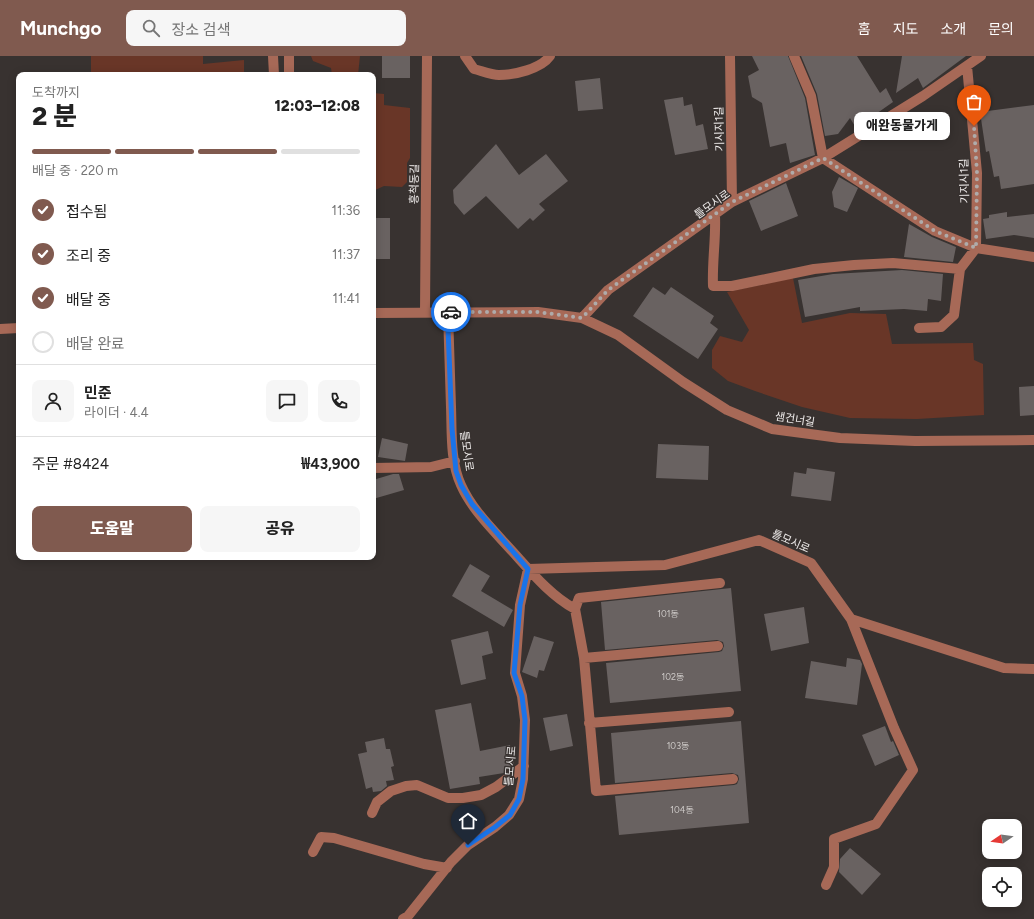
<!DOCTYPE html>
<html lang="ko">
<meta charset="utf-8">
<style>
:root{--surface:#fff;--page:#f6f6f6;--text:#222;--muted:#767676;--line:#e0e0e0;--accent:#805a4f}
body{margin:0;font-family:Figtree,"Noto Sans KR",sans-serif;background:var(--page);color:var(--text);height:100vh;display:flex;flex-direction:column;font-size:15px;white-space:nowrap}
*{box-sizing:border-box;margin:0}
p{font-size:13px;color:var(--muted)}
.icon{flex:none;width:22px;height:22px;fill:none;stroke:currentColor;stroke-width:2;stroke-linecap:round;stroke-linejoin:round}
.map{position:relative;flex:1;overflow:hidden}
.side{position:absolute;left:16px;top:16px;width:360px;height:488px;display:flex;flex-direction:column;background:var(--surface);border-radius:8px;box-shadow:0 2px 10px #0003}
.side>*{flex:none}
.needle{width:26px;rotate:257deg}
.controls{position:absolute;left:982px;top:763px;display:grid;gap:8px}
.controls a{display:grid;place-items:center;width:40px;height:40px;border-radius:8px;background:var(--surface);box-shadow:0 2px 10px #0003;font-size:20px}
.pin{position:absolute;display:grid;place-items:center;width:34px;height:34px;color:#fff;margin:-41px -17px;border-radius:50% 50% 50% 0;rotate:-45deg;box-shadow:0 0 4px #0007}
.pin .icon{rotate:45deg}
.courier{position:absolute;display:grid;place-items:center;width:40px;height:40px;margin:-20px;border:3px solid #1a73e8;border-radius:50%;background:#fff;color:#222;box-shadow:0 1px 5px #0007}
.bubble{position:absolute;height:28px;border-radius:8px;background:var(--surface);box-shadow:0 2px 10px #0003;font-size:13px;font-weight:800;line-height:28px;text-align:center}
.summary em{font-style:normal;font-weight:800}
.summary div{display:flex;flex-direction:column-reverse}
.summary{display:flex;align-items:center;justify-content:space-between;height:68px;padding:0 16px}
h1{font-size:26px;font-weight:800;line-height:30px}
.bar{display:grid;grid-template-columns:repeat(4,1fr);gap:6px 4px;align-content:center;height:48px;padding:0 16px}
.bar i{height:5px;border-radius:3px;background:var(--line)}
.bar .active{background:var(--accent)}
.bar p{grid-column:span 4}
.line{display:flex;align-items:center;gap:10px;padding:0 16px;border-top:1px solid var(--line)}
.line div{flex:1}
.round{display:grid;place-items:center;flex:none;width:42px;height:42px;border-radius:8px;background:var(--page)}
ol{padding:0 16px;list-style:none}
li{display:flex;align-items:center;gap:12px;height:44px}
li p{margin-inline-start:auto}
li .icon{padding:4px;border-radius:50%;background:var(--accent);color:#fff;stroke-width:4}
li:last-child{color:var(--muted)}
li i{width:22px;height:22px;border:2px solid var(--line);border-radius:50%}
.primary-button{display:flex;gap:8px;margin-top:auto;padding:8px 16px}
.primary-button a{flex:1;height:46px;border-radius:8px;background:var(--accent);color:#fff;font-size:16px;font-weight:800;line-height:46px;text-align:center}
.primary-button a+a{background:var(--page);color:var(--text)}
header{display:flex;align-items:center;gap:24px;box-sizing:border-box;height:56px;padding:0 20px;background:var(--accent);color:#fff}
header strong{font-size:19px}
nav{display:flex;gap:22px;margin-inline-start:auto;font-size:14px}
.search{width:280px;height:36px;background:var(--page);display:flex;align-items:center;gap:10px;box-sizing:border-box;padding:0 14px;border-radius:8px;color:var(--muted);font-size:15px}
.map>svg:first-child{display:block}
</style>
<header>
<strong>Munchgo</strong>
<div class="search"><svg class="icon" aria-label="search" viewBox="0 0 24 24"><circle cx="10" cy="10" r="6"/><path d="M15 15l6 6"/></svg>장소 검색</div>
<nav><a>홈</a><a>지도</a><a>소개</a><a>문의</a></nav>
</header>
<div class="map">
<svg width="1034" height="863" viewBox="0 0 1034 863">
<rect width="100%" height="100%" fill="#383230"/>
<path fill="#693627" d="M91 0H203V8L244 4V19H104V17L91 19Z
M311 0H360L358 19H332L331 12 313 5Z
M373 37 384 38V49L410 52V102L407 107V126L402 131 384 130 373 135Z
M793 222 802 267 850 257 886 258 892 288 973 287 974 304 983 308 984 359 917 363 850 362 802 351 755 335 728 325 712 312V294L720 280 742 286 749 274 727 236Z"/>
<path fill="#696261" d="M382 0H410V22H382Z
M752 0H788L805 42 815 99 790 107 786 87 770 91 762 47 752 41 748 20 759 14Z
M801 0H857L880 37 886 32 893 46 856 72 850 62 838 78 825 80 817 38Z
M902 0H966L923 32 918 22 896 37Z
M600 22 603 53 578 55 575 25Z
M683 41 684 50 692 48 696 70 703 68 708 93 675 99 664 44Z
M1034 49V128L1001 133 999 120 994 121 989 95 986 96 980 56Z
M496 88 519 119 546 98 568 125 539 148 545 154 533 165 530 162 518 173 486 140 464 159 454 147 453 134Z
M839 121 858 132 847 156 834 151 832 136Z
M786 127 798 160 761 175 749 145Z
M1007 156V161L1034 158V182L1014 179 986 183 983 163 989 162V159Z
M373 162H390V203H373Z
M909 168 932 181 956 191 953 206 904 201Z
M902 214 943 218 941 245 928 243 927 255 904 253 860 255V251L805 261 798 224 833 218Z
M653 231 665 239 671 231 714 260 710 267 718 273 698 303 633 260Z
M1034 330V359L1020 360 1019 331Z
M382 382 408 388 405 405 378 401Z
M658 388 709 390 708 424 656 422Z
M807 412 835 416 831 445 791 440 794 416 806 418Z
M393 418H399L404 434 373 443V424Z
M470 508 490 520 481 535 513 554 504 571 452 540Z
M731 532 741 635 610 647 606 607 719 596 722 595 724 590 723 586 717 584 605 594 601 546Z
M804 551 809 587 771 595 764 558Z
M488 575 493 597 482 600 486 623 461 629 451 584Z
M534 580 554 586 544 615 539 614 537 622 522 616Z
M847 602 860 604 862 608 857 649 805 642 811 605 846 611Z
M471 647 480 695 510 689 514 709 504 717 479 721 480 728 450 733 435 654Z
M567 658 573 690 550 695 543 662Z
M741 665 749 767 619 779 615 740 734 729 737 728 739 723 738 719 732 717 615 727 611 677Z
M885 670 891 686 893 685 899 699 875 710 862 679Z
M384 682 386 693H390L394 710 391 711 394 724 386 725 387 730 381 735 373 736 372 731 366 733 358 698 367 696 365 686Z
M850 792 881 818 862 839 839 816 840 803Z"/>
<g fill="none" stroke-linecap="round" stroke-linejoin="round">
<path stroke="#a76957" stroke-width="10" d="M273 0 274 19
M289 0V19
M465 0 474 13C482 15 491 19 499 19 514 19 541 13 550 0
M730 0 732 146
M794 0 811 40 823 102 935 175 976 192 1034 201
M715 160C716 183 712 206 713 230H732L814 213 854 209 893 207 960 213 954 259 941 271 919 272
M960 213 976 192 977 117 967 10
M425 256 427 0
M448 256C449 287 450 319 451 351 452 376 450 405 461 429 472 454 495 476 513 496 532 517 550 539 575 553L579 542 720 527
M373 257 538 256 582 262 618 279 683 326 727 354 772 373 840 382 915 385 1034 384
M582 262 608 234 732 146 823 102 923 40 981 0
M0 273 19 272
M373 412 431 411 455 405
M575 553 584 602 596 735 733 723
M584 602 718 590
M589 667 729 656
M372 757 377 746 391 735 406 730 417 729 448 742H463L481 739 496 731 524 710
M313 796 321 781 334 782 424 808 447 812
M826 829 834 811V783L876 768 913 714 894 672 851 563
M403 863 408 860 451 806 468 789 495 771 509 759 519 743 523 723 525 664 522 640 515 617 520 549 528 513 665 509 759 484 811 507 851 563 1004 612 1034 613"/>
</g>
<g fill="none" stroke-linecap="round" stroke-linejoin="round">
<path stroke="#afabaa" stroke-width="4" stroke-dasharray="0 7.2" d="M451 256H538L582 262 608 234 732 146 823 102 935 175 976 192 977 117 974 70"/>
<path stroke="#1a73e8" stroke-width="5" d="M451 256H448V272L452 373 456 415 461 429 472 448 528 513 520 549 514 617 522 640 525 664 523 723 519 743 510 759 495 771 468 789"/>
</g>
<g text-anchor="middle" stroke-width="3" stroke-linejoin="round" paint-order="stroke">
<g font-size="9" fill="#cecac8">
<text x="668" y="561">101동</text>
<text x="673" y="624">102동</text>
<text x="678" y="693">103동</text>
<text x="682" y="757">104동</text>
</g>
<g font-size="11" fill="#efeceb" stroke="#383230">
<text transform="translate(719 73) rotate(-91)" y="4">기시지1길</text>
<text transform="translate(964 125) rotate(-91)" y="4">기지시1길</text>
<text transform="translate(414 128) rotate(-89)" y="4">흥척동길</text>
<text transform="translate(712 148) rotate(-35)" y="4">틀모시로</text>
<text transform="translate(795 363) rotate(9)" y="4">샘건너길</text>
<text transform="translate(467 395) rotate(82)" y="4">틀모시로</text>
<text transform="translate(791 485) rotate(24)" y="4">틀모시로</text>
<text transform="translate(510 710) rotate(-85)" y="4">틀모시로</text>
</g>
</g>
</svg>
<div class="controls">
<a><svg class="needle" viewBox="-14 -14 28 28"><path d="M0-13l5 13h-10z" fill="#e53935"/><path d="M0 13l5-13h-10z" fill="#767676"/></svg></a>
<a><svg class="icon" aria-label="locate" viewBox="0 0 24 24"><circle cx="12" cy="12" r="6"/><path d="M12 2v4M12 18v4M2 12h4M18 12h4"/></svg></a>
</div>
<div class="pin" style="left:974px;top:70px;background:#ea580c"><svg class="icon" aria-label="bag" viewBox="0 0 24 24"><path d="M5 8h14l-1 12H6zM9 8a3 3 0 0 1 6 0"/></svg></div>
<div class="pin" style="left:468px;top:789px;background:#1f2937"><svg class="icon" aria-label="home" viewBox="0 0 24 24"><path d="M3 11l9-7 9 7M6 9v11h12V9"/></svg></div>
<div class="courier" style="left:451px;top:256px"><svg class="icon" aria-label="car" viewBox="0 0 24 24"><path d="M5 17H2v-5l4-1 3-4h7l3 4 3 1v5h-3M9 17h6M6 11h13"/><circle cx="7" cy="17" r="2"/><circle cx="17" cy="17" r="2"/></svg></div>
<div class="bubble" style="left:854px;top:56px;width:96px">애완동물가게</div>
<section class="side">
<div class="summary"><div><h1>2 분</h1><p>도착까지</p></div><em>12:03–12:08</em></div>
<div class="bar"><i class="active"></i><i class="active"></i><i class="active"></i><i></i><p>배달 중 · 220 m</p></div>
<ol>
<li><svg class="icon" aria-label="check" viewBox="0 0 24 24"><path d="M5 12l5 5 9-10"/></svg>접수됨<p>11:36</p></li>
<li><svg class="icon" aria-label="check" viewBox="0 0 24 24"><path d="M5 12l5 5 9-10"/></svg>조리 중<p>11:37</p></li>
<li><svg class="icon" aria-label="check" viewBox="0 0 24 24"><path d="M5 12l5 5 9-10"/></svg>배달 중<p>11:41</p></li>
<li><i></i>배달 완료</li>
</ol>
<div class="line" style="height:72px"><a class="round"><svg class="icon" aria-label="person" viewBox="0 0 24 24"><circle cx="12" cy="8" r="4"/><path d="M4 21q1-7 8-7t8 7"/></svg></a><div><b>민준</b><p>라이더 · 4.4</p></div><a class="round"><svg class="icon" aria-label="chat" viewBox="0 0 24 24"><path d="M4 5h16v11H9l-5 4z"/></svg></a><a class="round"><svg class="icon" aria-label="phone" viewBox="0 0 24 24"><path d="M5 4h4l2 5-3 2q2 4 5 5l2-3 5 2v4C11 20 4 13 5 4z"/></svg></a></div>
<div class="line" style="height:52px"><div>주문 #8424</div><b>₩43,900</b></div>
<div class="primary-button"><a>도움말</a><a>공유</a></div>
</section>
</div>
